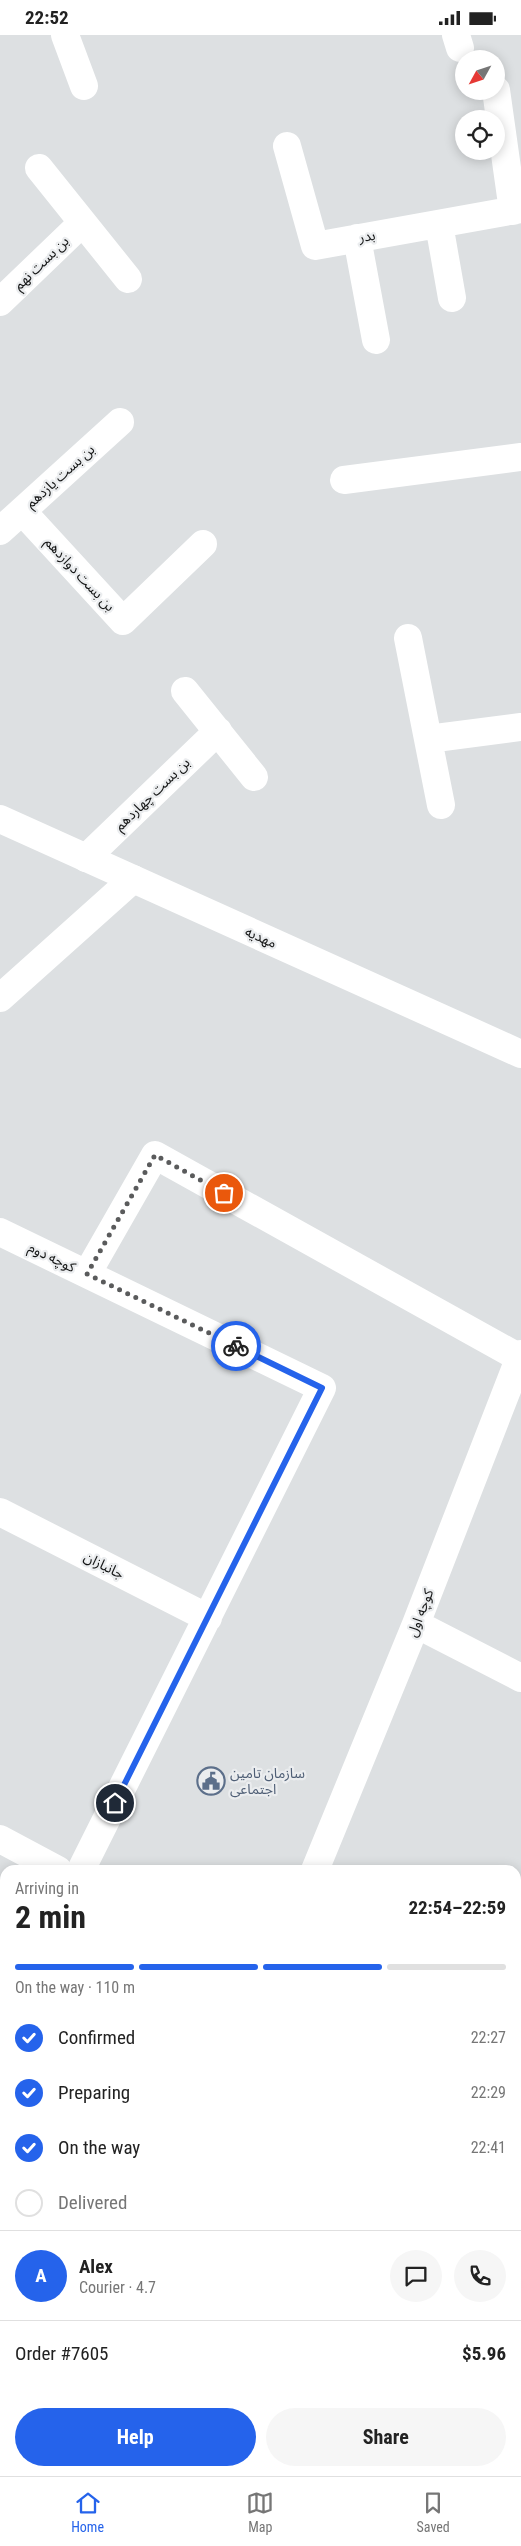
<!DOCTYPE html>
<meta charset="utf-8">
<style>
:root{--surface:#fff;--page:#f6f6f6;--text:#222;--muted:#767676;--line:#e0e0e0;--accent:#2563eb}
body{margin:0;font-family:"Roboto Condensed","Noto Sans Arabic",sans-serif;background:var(--page);color:var(--text);height:100vh;display:flex;flex-direction:column;font-size:19px;white-space:nowrap}
*{box-sizing:border-box;margin:0}
p{font-size:16px;color:var(--muted)}
.icon{flex:none;width:28px;height:28px;fill:none;stroke:currentColor;stroke-width:2;stroke-linecap:round;stroke-linejoin:round}
.map{position:relative;flex:1;overflow:hidden}
.details{position:absolute;left:0px;top:1830px;width:521px;height:611px;display:flex;flex-direction:column;background:var(--surface);border-radius:15px 15px 0 0;box-shadow:0 2px 12px #0003}
.details>*{flex:none}
.needle{width:32px;rotate:230deg}
.tools{position:absolute;left:455px;top:15px;display:grid;gap:10px}
.tools a{display:grid;place-items:center;width:50px;height:50px;border-radius:50%;background:var(--surface);box-shadow:0 2px 12px #0003;font-size:25px}
.pin{position:absolute;display:grid;place-items:center;width:42px;height:42px;color:#fff;margin:-21px;border:2px solid #fff;border-radius:50%;box-shadow:0 1px 5px #0007}
.courier{position:absolute;display:grid;place-items:center;width:50px;height:50px;margin:-25px;border:4px solid #2563eb;border-radius:50%;background:#fff;color:#222;box-shadow:0 1px 6px #0007}
.headline em{font-style:normal;font-weight:700}
.headline div{display:flex;flex-direction:column-reverse}
.headline{display:flex;align-items:center;justify-content:space-between;height:85px;padding:0 15px}
h1{font-size:32px;font-weight:700;line-height:38px}
.bar{display:grid;grid-template-columns:repeat(4,1fr);gap:8px 5px;align-content:center;height:60px;padding:0 15px}
.bar i{height:6px;border-radius:4px;background:var(--line)}
.bar .selected{background:var(--accent)}
.bar p{grid-column:span 4}
.line{display:flex;align-items:center;gap:12px;padding:0 15px;border-top:1px solid var(--line)}
.line div{flex:1}
.round{display:grid;place-items:center;flex:none;width:52px;height:52px;border-radius:26px;background:var(--page)}
ol{padding:0 15px;list-style:none}
li{display:flex;align-items:center;gap:15px;height:55px}
li p{margin-inline-start:auto}
li .icon{padding:5px;border-radius:50%;background:var(--accent);color:#fff;stroke-width:4}
li:last-child{color:var(--muted)}
li i{width:28px;height:28px;border:2px solid var(--line);border-radius:50%}
.cta{display:flex;gap:10px;margin-top:auto;padding:10px 15px}
.cta a{flex:1;height:58px;border-radius:30px;background:var(--accent);color:#fff;font-size:20px;font-weight:700;line-height:58px;text-align:center}
.cta a+a{background:var(--page);color:var(--text)}
.status{display:flex;justify-content:space-between;align-items:center;height:35px;padding:0 25px;background:var(--surface);direction:ltr}
.status svg{height:14px;fill:currentColor}
.tabs{display:flex;justify-content:space-around;align-items:center;height:70px;border-top:1px solid var(--line);background:var(--surface);font-size:14px;color:var(--muted)}
.tabs a{display:grid;justify-items:center;gap:2px}
.tabs .selected{color:var(--accent)}
.map>svg:first-child{display:block}
</style>
<div class="status"><b>22:52</b><svg viewBox="0 0 49 12"><path d="M0 12V9h3v3zM5 12V6h3v6zM10 12V3h3v9zM15 12V0h3v12zM26 1h20v11H26zM47 4h2v5h-2z"/></svg></div>
<div class="map">
<svg width="521" height="2441" viewBox="0 0 521 2441">
<rect width="100%" height="100%" fill="#dde0e2"/>
<path fill="#9ed3a7" d="M5 2185V2391L0 2389V2186Z
M66 2436H325L323 2441H67Z"/>
<g fill="none" stroke-linecap="round" stroke-linejoin="round">
<path stroke="#fff" stroke-width="28" d="M65 0 84 51
M456 0 460 13
M496 55 513 176
M287 111 315 211 521 174
M39 133 128 244
M439 189 452 263
M357 203 376 305
M0 267 81 189
M344 445 521 422
M22 476 123 586 203 509
M0 496 120 387
M408 603 441 770
M185 656 254 742
M428 704 521 692
M86 823 218 696
M0 963 133 844
M0 1197 322 1353 81 1835
M87 1239 155 1120 520 1323
M0 1477 208 1583
M416 1589 521 1643
M315 1835 416 1589 521 1319
M516 1931 521 1934
M516 2410H521"/>
<path stroke="#fff" stroke-width="28" d="M0 784 521 1019
M0 1804 58 1835"/>
<path stroke="#f6c8bc" stroke-width="28" d="M521 2070 519 2081 521 2103
M516 2131 521 2121
M516 2310 521 2301
M362 2441 364 2436
M450 2441 453 2436"/>
</g>
<g fill="none" stroke-linecap="round" stroke-linejoin="round">
<path stroke="#5a5b5c" stroke-width="5" stroke-dasharray="0 9" d="M224 1158 155 1120 87 1239 236 1311"/>
<path stroke="#2563eb" stroke-width="6" d="M115 1768 322 1353 236 1311"/>
</g>
<defs>
<g id="civic-ring" transform="scale(1.4375)"><circle r="9.5" fill="#ebedef" stroke="#5c6f8a" stroke-width="1.5"/><path d="M-.6-6.5H3V-4.5H.6V-3L4-1V1h2V6H-6V1h2V-1L-.6-3ZM-1.2 2.5V6h2.4V2.5Z" fill="#5c6f8a"/></g>
</defs>
<g fill-rule="evenodd">
<use href="#civic-ring" x="211" y="1746"/>
</g>
<g text-anchor="middle" stroke-width="4.5" stroke-linejoin="round" paint-order="stroke">
<g font-size="14" fill="#131414" stroke="#ebedef">
<text transform="translate(367 201) rotate(-10)" y="5">بدر</text>
<text transform="translate(41 228) rotate(-44)" y="5">بن بست نهم</text>
<text transform="translate(60 441) rotate(-42)" y="5">بن بست یازدهم</text>
<text transform="translate(80 539) rotate(47)" y="5">بن بست دوازدهم</text>
<text transform="translate(152 759) rotate(-44)" y="5">بن بست چهاردهم</text>
<text transform="translate(261 902) rotate(24)" y="5">مهدیه</text>
<text transform="translate(52 1222) rotate(26)" y="5">کوچه دوم</text>
<text transform="translate(104 1530) rotate(27)" y="5">جانبازان</text>
<text transform="translate(420 1578) rotate(-69)" y="5">کوچه اول</text>
</g>
<g font-size="14" fill="#4e5e75" stroke="#ebedef" text-anchor="start">
<text x="230" y="1743">سازمان تامین<tspan x="230" dy="16">اجتماعی</tspan></text>
</g>
</g>
</svg>
<div class="tools">
<a><svg class="needle" viewBox="-14 -14 28 28"><path d="M0-13l5 13h-10z" fill="#e53935"/><path d="M0 13l5-13h-10z" fill="#767676"/></svg></a>
<a><svg class="icon" aria-label="locate" viewBox="0 0 24 24"><circle cx="12" cy="12" r="6"/><path d="M12 2v4M12 18v4M2 12h4M18 12h4"/></svg></a>
</div>
<div class="pin" style="left:224px;top:1158px;background:#ea580c"><svg class="icon" aria-label="bag" viewBox="0 0 24 24"><path d="M5 8h14l-1 12H6zM9 8a3 3 0 0 1 6 0"/></svg></div>
<div class="pin" style="left:115px;top:1768px;background:#1f2937"><svg class="icon" aria-label="home" viewBox="0 0 24 24"><path d="M3 11l9-7 9 7M6 9v11h12V9"/></svg></div>
<div class="courier" style="left:236px;top:1311px"><svg class="icon" aria-label="bike" viewBox="0 0 24 24"><circle cx="6" cy="16" r="4"/><circle cx="18" cy="16" r="4"/><path d="M6 16l4-8h5l3 8M10 8l3 8H6M13 5h3"/></svg></div>
<section class="details">
<div class="headline"><div><h1>2 min</h1><p>Arriving in</p></div><em>22:54–22:59</em></div>
<div class="bar"><i class="selected"></i><i class="selected"></i><i class="selected"></i><i></i><p>On the way · 110 m</p></div>
<ol>
<li><svg class="icon" aria-label="check" viewBox="0 0 24 24"><path d="M5 12l5 5 9-10"/></svg>Confirmed<p>22:27</p></li>
<li><svg class="icon" aria-label="check" viewBox="0 0 24 24"><path d="M5 12l5 5 9-10"/></svg>Preparing<p>22:29</p></li>
<li><svg class="icon" aria-label="check" viewBox="0 0 24 24"><path d="M5 12l5 5 9-10"/></svg>On the way<p>22:41</p></li>
<li><i></i>Delivered</li>
</ol>
<div class="line" style="height:90px"><b class="round" style="background:var(--accent);color:#fff">A</b><div><b>Alex</b><p>Courier · 4.7</p></div><a class="round"><svg class="icon" aria-label="chat" viewBox="0 0 24 24"><path d="M4 5h16v11H9l-5 4z"/></svg></a><a class="round"><svg class="icon" aria-label="phone" viewBox="0 0 24 24"><path d="M5 4h4l2 5-3 2q2 4 5 5l2-3 5 2v4C11 20 4 13 5 4z"/></svg></a></div>
<div class="line" style="height:65px"><div>Order #7605</div><b>$5.96</b></div>
<div class="cta"><a>Help</a><a>Share</a></div>
</section>
</div>
<nav class="tabs">
<a class="selected"><svg class="icon" aria-label="home" viewBox="0 0 24 24"><path d="M3 11l9-7 9 7M6 9v11h12V9"/></svg>Home</a>
<a><svg class="icon" aria-label="map" viewBox="0 0 24 24"><path d="M3 6l6-2 6 2 6-2v14l-6 2-6-2-6 2zM9 4v14M15 6v14"/></svg>Map</a>
<a><svg class="icon" aria-label="saved" viewBox="0 0 24 24"><path d="M7 4h10v16l-5-4-5 4z"/></svg>Saved</a>
</nav>
